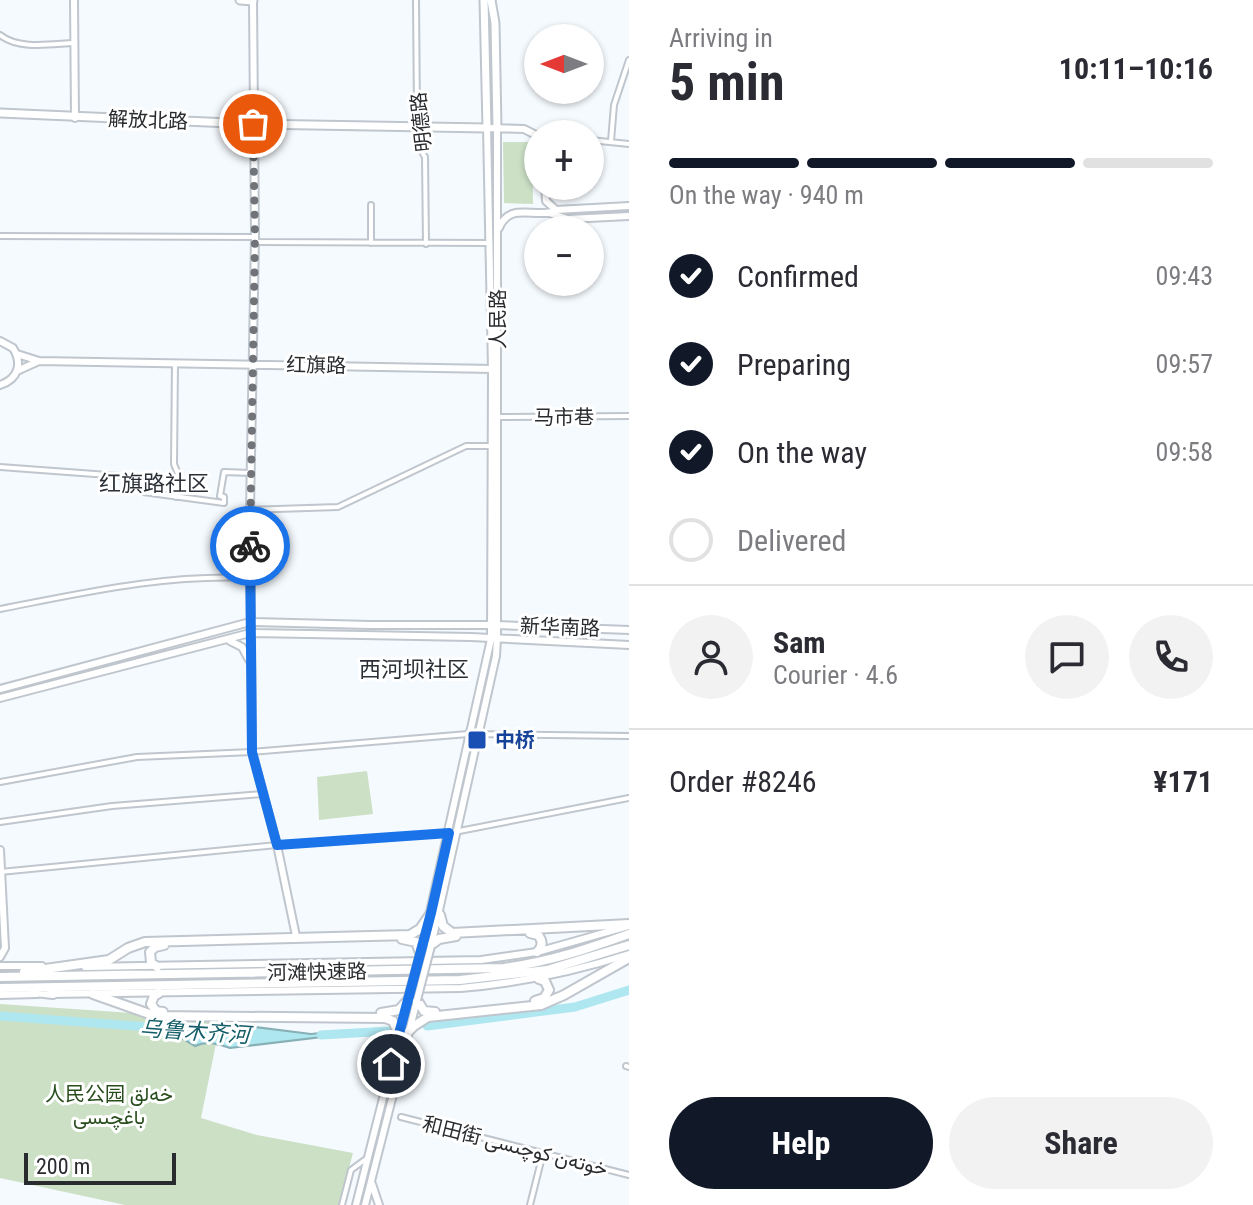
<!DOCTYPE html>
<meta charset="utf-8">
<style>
:root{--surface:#fff;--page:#f2f2f3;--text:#2b2b33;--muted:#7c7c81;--line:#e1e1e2;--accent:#111827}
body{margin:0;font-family:"Roboto Condensed",Vazirmatn,"Noto Sans SC",sans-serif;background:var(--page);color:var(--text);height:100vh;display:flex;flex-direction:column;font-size:30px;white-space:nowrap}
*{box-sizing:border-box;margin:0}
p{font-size:26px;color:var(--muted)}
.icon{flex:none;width:44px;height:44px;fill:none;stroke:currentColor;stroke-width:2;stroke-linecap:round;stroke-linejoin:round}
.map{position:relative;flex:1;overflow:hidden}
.panel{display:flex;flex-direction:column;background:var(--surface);width:624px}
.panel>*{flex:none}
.needle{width:52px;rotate:270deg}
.fabs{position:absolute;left:524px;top:24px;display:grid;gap:16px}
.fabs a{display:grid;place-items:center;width:80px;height:80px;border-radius:50%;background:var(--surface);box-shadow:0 2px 6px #0004;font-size:40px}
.scale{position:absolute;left:24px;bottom:20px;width:152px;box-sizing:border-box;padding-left:8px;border:4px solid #292b2e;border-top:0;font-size:22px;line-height:28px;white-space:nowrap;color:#292b2e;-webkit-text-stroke:6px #fff;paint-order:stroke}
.pin{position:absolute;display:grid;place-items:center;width:68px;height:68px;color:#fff;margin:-34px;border:4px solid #fff;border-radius:50%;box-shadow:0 2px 8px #0007}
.courier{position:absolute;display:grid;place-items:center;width:80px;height:80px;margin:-40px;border:6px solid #1a73e8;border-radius:50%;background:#fff;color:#222;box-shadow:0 2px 10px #0007}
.summary em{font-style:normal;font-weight:700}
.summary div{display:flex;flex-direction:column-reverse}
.summary{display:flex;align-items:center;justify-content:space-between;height:136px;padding:0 40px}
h1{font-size:52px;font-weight:700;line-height:60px}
.bar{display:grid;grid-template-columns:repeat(4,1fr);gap:12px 8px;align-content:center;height:96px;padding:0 40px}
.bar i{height:10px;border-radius:6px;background:var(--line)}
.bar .selected{background:var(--accent)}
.bar p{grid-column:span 4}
.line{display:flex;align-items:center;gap:20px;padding:0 40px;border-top:2px solid var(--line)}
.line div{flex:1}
.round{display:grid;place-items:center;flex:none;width:84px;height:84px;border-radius:42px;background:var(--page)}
ol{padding:0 40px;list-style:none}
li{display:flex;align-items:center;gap:24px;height:88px}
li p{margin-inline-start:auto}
li .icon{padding:8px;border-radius:50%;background:var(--accent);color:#fff;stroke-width:4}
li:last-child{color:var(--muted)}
li i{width:44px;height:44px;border:4px solid var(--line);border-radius:50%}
.cta{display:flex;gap:16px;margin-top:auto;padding:16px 40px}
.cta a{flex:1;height:92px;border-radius:48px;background:var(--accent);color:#fff;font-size:32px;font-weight:700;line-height:92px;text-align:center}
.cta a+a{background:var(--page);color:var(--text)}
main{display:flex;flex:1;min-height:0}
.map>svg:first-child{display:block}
</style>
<main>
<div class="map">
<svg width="629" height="1205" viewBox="0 0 629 1205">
<rect width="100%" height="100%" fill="#f5fafe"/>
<path fill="#cce0c6" d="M503 142H527L532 146 533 204 504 203Z
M367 771 373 814 319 820 317 777Z
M0 1004 221 1019 201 1118 257 1135 353 1153 339 1205H125L0 1178Z"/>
<path fill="#afe7f0" stroke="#87afb6" stroke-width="2" d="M181 1026H247L311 1034 330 1032V1036L230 1048C217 1044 208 1040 195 1046L180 1037Z"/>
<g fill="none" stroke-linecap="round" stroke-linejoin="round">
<path stroke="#afe7f0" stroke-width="9" d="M0 1016 190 1030
M427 1026 575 1007 629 990
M321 1035 389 1031"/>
<g stroke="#bfc6cd" stroke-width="8">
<path id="street" d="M416 0 417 114C421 128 416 145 425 157L426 244
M0 35C19 50 51 44 74 43
M590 140 629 144
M611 141 614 105 629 60
M371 205V243
M0 236 255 237
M255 242 490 243
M175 363 174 464 178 474 176 497
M498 417 629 416
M0 467 135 477 143 492 224 503
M224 503V497L220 496 224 472 251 473
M250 510 338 507 466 446H492
M0 609C83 593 165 574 250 578
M0 782 137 757 252 752 468 734 629 736
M0 822 112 806 263 794
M0 872 277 845 449 833 629 798
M626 1066 629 1067
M401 1117 629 1175
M342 1205 351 1170 366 1159
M530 1205 543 1153"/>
</g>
<g stroke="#bfc6cd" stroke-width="10">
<path id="secondary" d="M74 0 75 118
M253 0 255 237 250 510 252 752 277 845 296 936
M545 186 546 201 556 210 629 206
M549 213 568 219 629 216
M499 228C509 203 532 217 552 212
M0 341 13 348C23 364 18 379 0 385
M17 354 39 361 494 369
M17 371 39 361
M230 641 242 647 249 660
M0 689 250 622 370 625H497L629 630
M0 698 250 633 471 637 629 645
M0 850 5 948 0 957
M423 943 491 639 492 369 487 128 524 129 538 136
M431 946 496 656 497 639V128
M0 966H42
M85 967 481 960 537 952 629 926
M49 994 461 988C519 983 573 972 629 954
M0 995 37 994
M372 1184 379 1205
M356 1205 407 1003
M365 1205 417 1000"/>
</g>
<g stroke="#bfc6cd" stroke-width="11">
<path id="primary" d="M240 0 253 1
M491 0 495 23 497 128
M0 113 253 124 487 128 484 0"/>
</g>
<g stroke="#bfc6cd" stroke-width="12">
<path id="highway" d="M440 915 443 926 452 933 629 924
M530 933 538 935C543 941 543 947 537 952
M402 939 416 942 420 953
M431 945 439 939 456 936
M157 967 151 962 150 952 155 947 164 945
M24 972 109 960 128 948 145 942 410 935 420 929 431 913
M0 977 504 968C552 961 584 950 629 934
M0 988 460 980 547 970 629 945
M35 992 53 994
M159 993 154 996 151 1004 156 1011 163 1012
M93 994 155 1016 385 1018 393 1021 398 1033
M417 1000 424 1011 435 1012
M535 1001 544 998 549 990 545 981 539 979
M381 1013 399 1010 407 1001
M408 1032 414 1026 428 1017 541 1005 564 995 629 958"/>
</g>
<use href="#street" stroke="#fff" stroke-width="4"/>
<use href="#secondary" stroke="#fff" stroke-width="6"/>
<use href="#primary" stroke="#fff" stroke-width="7"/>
<use href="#highway" stroke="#fff" stroke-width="8"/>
<g stroke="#bfc6cd" stroke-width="10" stroke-linecap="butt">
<path id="secondary-bridge" d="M417 1000 431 946
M407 1001 423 943"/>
</g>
<use href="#secondary-bridge" stroke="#fff" stroke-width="6"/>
</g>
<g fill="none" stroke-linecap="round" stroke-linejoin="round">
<path stroke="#707377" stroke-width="8" stroke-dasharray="0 14.4" d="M250 546 255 237 253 124"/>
<path stroke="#1a73e8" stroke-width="10" d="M250 546 252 752 277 845 449 833 431 913 391 1064"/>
</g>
<rect fill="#1a4fb4" stroke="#fff" stroke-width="3" x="467" y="730" width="20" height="20" rx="4"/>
<g text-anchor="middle" stroke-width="6" stroke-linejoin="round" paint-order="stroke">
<g font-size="20" fill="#292b2e" stroke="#fff">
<text transform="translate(148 120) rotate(2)" y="7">解放北路</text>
<text transform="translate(421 122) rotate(-96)" y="7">明德路</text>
<text transform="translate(498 319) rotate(-90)" y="7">人民路</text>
<text transform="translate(316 365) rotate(1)" y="7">红旗路</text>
<text x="564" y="424">马市巷</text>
<text transform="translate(560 627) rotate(2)" y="7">新华南路</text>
<text transform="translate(317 972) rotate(-1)" y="7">河滩快速路</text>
<text transform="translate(515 1146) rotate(14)" y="7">和田街 خوتەن كوچىسى</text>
</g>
<g font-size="20" font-weight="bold" fill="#164399" stroke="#fff" text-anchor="start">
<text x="495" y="747">中桥</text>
</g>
<g font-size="20" fill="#294e1d" stroke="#fff">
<text x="109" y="1101">人民公园 خەلق<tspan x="109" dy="23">باغچىسى</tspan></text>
</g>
<g font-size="22" fill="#2b3036" stroke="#fff">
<text x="154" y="491">红旗路社区</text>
<text x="414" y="677">西河坝社区</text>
</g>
<g font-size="22" font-style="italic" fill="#145e69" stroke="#fff">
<text transform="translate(195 1031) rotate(4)" y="8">乌鲁木齐河</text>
</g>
</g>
</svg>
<div class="fabs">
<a><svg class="needle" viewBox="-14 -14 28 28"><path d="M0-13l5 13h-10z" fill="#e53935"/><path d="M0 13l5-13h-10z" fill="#7c7c81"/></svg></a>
<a>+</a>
<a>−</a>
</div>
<div class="scale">200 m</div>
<div class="pin" style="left:253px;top:124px;background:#ea580c"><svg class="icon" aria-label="bag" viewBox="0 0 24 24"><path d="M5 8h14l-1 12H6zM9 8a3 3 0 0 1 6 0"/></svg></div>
<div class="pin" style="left:391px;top:1064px;background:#1f2937"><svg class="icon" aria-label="home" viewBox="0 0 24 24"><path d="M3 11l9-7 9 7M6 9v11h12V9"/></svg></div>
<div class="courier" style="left:250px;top:546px"><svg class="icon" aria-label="bike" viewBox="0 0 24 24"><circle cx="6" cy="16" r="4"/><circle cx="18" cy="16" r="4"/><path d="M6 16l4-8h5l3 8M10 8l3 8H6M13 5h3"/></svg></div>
</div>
<section class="panel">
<div class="summary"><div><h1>5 min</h1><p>Arriving in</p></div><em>10:11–10:16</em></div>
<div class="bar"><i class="selected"></i><i class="selected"></i><i class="selected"></i><i></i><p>On the way · 940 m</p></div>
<ol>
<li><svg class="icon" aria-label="check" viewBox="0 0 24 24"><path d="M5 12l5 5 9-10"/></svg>Confirmed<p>09:43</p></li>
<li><svg class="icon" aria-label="check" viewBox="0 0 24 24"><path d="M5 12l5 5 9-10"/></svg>Preparing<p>09:57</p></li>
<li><svg class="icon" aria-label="check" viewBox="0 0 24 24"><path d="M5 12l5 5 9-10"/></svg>On the way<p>09:58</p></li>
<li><i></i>Delivered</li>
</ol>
<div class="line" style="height:144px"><a class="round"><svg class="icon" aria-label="person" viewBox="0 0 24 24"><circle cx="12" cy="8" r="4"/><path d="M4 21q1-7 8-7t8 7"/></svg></a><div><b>Sam</b><p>Courier · 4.6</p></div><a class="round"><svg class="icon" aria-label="chat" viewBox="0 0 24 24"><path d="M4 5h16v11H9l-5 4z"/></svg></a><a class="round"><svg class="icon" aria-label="phone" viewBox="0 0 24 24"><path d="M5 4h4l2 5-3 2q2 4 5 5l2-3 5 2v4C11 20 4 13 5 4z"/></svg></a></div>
<div class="line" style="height:104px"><div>Order #8246</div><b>¥171</b></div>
<div class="cta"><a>Help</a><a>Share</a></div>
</section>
</main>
